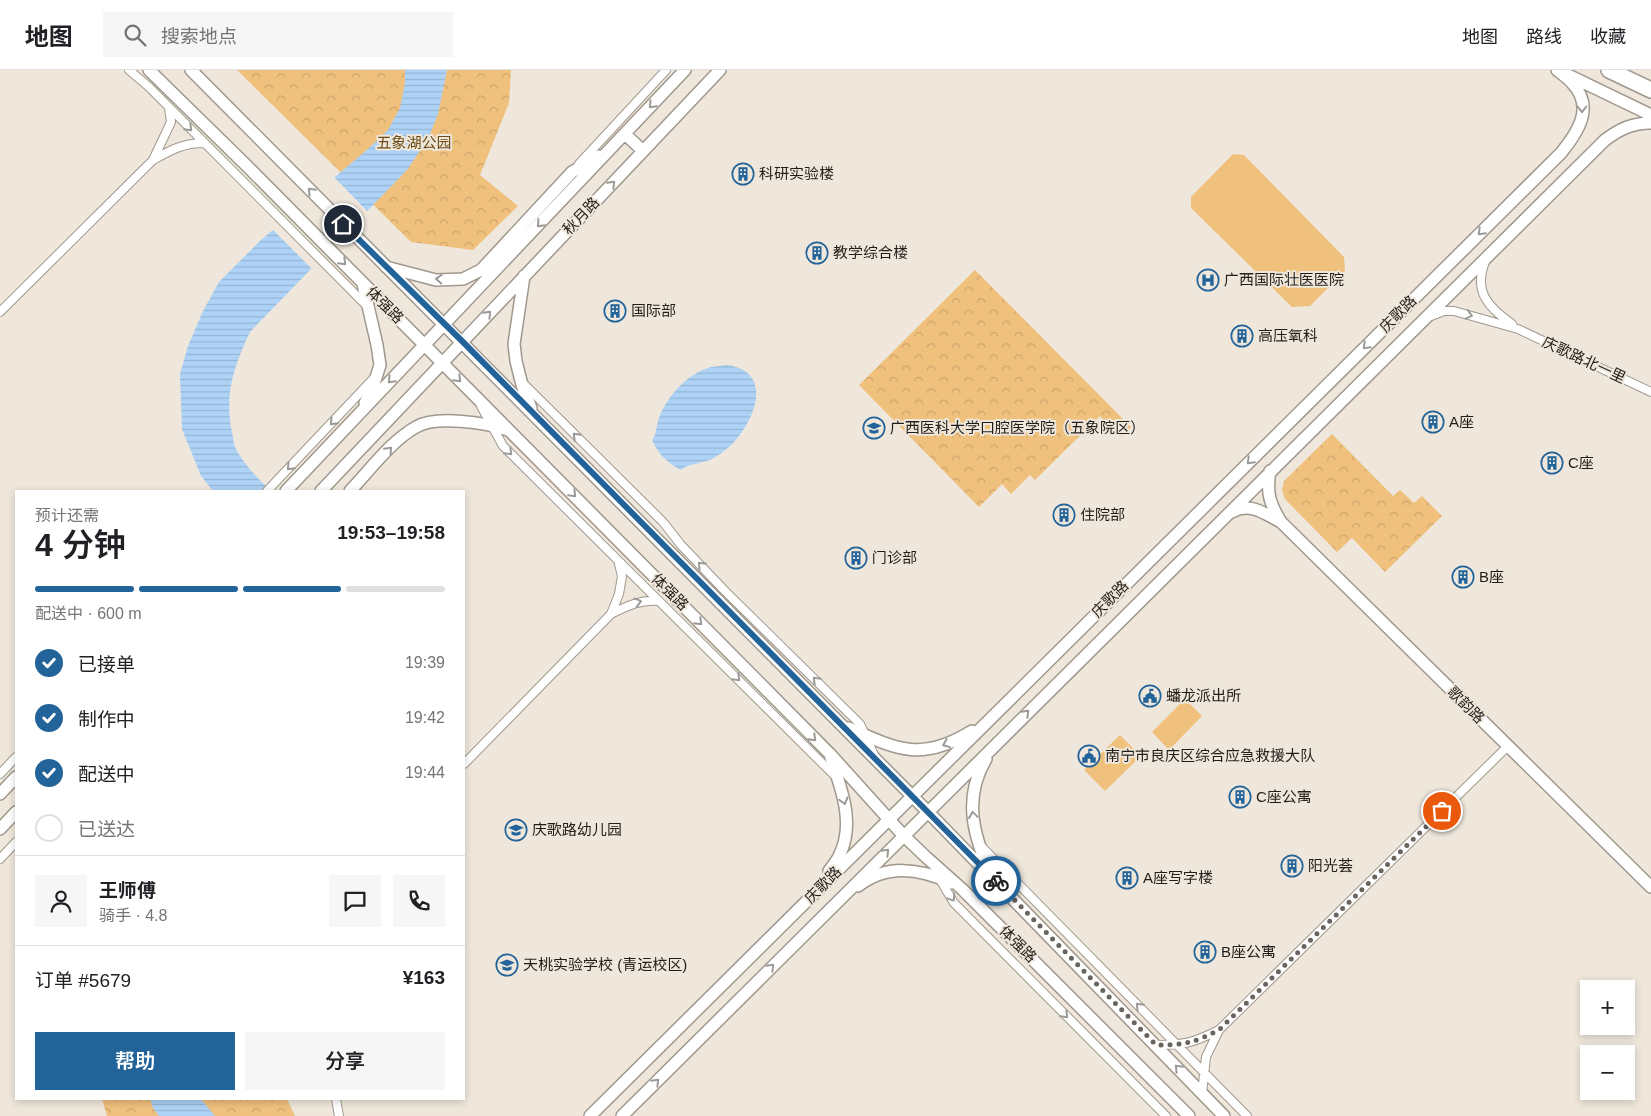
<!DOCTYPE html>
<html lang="zh">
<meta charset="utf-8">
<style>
:root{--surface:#fff;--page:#f6f6f6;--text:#202124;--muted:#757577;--line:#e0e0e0;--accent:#226399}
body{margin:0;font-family:Helvetica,"Noto Sans SC",sans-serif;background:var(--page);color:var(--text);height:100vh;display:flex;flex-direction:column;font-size:19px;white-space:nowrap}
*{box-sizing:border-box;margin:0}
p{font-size:16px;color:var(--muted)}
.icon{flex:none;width:28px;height:28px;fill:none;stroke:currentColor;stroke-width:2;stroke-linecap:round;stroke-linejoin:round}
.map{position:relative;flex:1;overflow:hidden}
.side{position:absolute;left:15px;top:420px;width:450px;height:610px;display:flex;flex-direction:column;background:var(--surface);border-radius:0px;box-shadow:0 2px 8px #0003}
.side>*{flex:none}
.buttons{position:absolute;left:1580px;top:910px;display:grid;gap:10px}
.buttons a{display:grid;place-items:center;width:55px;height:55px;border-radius:0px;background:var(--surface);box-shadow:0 2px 8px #0003;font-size:25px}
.pin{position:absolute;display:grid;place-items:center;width:42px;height:42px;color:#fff;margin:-21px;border:2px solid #fff;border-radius:50%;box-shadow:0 1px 5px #0007}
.courier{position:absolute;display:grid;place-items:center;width:50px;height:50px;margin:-25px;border:4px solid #226399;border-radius:50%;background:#fff;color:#222;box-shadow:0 1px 6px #0007}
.summary em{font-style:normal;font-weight:600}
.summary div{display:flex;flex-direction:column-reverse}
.summary{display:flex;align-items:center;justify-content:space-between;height:85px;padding:0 20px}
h1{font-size:32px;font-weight:600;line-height:38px}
.bar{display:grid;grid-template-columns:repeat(4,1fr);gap:8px 5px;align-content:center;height:60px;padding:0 20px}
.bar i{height:6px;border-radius:4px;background:var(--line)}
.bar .selected{background:var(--accent)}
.bar p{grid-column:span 4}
.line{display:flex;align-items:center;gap:12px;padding:0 20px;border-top:1px solid var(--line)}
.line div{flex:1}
.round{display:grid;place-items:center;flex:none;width:52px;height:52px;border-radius:0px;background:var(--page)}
ol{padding:0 20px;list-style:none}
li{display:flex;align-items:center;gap:15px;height:55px}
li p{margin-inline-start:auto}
li .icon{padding:5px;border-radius:50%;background:var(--accent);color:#fff;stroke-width:4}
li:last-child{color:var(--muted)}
li i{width:28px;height:28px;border:2px solid var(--line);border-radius:50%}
.button{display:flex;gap:10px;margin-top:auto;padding:10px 20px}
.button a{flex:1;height:58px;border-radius:0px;background:var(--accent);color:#fff;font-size:20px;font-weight:600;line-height:58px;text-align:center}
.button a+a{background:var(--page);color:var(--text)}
header{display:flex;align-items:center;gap:30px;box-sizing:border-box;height:70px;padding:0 25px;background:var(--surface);border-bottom:1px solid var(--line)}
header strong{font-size:24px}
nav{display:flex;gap:28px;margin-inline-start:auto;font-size:18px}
.search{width:350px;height:45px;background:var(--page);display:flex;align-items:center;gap:12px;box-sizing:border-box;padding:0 18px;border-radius:0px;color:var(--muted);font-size:19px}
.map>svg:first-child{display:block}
</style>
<header>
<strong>地图</strong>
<div class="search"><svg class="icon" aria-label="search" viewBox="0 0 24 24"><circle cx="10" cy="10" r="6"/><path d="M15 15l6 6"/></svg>搜索地点</div>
<nav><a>地图</a><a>路线</a><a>收藏</a></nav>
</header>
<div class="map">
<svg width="1651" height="1046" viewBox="0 0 1651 1046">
<defs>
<pattern id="forest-crowns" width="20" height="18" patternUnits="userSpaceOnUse" patternTransform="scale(1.25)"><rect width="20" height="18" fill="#f0c07d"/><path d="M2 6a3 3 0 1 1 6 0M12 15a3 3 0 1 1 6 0" fill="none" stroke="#cea56b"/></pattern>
<pattern id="water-rules" width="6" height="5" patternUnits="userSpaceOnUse" patternTransform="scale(1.25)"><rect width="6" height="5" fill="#aed3f7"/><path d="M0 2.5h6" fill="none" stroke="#95b5d3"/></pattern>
</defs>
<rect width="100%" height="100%" fill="#efe7db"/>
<path fill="#f0c07d" d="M1233 84 1244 85 1344 187 1345 201 1310 236 1292 237 1191 138V127Z
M1185 629 1202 646 1169 680 1152 662Z
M1120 665 1141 686 1105 721 1084 700Z"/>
<path fill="url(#forest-crowns)" d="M237 0H511L509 33 480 105 518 136 473 180 411 172Z
M975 200 1131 357 1121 367 1100 346 1035 410 1030 405 1011 424 1002 414 979 437 859 315Z
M1332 364 1393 426 1400 420 1414 433 1422 426 1442 446 1385 502 1352 468 1337 482 1285 429 1282 420 1284 411Z
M102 1029H287L295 1046H107Z"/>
<path fill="url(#water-rules)" d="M405 0H447L438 44 428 69 407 100 250 262C234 296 224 324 232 362 233 366 233 372 235 377 242 392 259 410 271 421H213L201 406 182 359 180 304 188 276 203 241 219 212 261 170 369 78 388 60 400 38 405 12Z
M727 295C781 302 749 366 720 384 715 388 708 391 702 392 695 395 687 394 681 400 667 393 658 384 652 370 657 364 656 356 659 348 667 326 688 303 711 297 716 296 722 296 727 295Z
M150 1029H201L215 1046H159L153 1038Z"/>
<path fill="#efe7db" d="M333 106 369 143 313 200 271 158Z"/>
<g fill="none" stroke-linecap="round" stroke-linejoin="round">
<g stroke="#a0988d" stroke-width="10">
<path id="street" d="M129 0 149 17 367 236
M169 38 171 52 153 90C171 80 183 73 204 73
M579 94 666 0
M1485 192C1473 222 1489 238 1512 254
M0 242 153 90
M1431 246 1444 241H1454L1518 259 1651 322
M525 315 663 452 681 475 725 521 860 654 874 685
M481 336 503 376 835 706
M267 421 374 308
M619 494 622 506 619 524 611 544C627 536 641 529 659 531
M464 694 611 544
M0 704 16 687
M982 777 1247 1046
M0 789 16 772
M939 808 954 833 1166 1046
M1156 975C1184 975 1193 973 1219 960L1508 676
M1202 1023 1206 987 1219 960
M336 1029 339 1046"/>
</g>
<g stroke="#a0988d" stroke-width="14">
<path id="secondary" d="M149 0 247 96 830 684 903 765 926 787 962 819 1189 1046
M191 0 927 741 1224 1046
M1568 5 1651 45
M625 64 643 81
M386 197 436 210 463 209 481 200 572 102 599 86
M524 206 514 274 516 291 522 315 531 338
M363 214 377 275 380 295 373 317 365 333
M1270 401C1266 423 1270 434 1281 452L1651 817
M286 421 685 0
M321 421 720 0
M350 421C370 400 391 371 416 357 436 345 486 353 508 360
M1232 442C1249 432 1264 443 1279 451
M849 658C898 680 922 692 972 661
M986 689C964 726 972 762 989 800
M0 724 16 707
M0 759 16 742
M829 801C833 795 838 790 840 784 855 753 841 718 831 688
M858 816C886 794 920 798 951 813
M590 1046 1561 83C1578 62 1595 37 1572 13 1568 8 1562 4 1557 0
M622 1046 1605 70C1620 59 1632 53 1651 53"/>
</g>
<g stroke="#a0988d" stroke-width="18">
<path id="highway" d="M1609 0 1651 20"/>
</g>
<use href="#street" stroke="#fff" stroke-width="8"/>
<use href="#secondary" stroke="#fff" stroke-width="11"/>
<use href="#highway" stroke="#fff" stroke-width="15"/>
</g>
<defs><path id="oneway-chevron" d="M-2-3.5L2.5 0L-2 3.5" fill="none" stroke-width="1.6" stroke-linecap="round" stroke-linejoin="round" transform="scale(1.25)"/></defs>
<g stroke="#9b9a98">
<use href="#oneway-chevron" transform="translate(652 35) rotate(133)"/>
<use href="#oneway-chevron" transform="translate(1582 39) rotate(90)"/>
<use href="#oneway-chevron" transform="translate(189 58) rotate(45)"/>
<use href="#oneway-chevron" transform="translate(612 114) rotate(-46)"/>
<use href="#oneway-chevron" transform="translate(311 121) rotate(-134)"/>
<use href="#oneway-chevron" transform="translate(540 154) rotate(133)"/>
<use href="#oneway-chevron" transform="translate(1481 162) rotate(135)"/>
<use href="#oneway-chevron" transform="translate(343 192) rotate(45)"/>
<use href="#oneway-chevron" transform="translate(439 209) rotate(-177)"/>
<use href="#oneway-chevron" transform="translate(488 244) rotate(-46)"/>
<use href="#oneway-chevron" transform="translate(1469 245) rotate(15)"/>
<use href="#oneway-chevron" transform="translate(1366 276) rotate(135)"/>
<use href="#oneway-chevron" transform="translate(458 309) rotate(45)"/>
<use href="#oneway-chevron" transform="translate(391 310) rotate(134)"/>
<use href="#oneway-chevron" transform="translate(333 352) rotate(133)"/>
<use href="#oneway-chevron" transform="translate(576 366) rotate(-135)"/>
<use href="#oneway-chevron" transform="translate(389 380) rotate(-47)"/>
<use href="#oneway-chevron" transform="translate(509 382) rotate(45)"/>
<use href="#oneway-chevron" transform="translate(1250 391) rotate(135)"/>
<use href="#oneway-chevron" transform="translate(290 397) rotate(133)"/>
<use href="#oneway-chevron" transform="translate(573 424) rotate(45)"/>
<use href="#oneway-chevron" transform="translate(701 495) rotate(-134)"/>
<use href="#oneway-chevron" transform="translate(638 532) rotate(-15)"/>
<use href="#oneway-chevron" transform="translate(699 552) rotate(45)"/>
<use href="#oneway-chevron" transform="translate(737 608) rotate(45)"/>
<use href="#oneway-chevron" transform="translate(816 610) rotate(-135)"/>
<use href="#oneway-chevron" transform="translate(1026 643) rotate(-45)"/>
<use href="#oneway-chevron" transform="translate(813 668) rotate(45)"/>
<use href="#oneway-chevron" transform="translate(946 674) rotate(158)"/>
<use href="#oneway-chevron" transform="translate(844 731) rotate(74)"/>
<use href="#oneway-chevron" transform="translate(973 745) rotate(-98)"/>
<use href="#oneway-chevron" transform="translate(886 782) rotate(-45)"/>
<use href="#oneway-chevron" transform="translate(952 828) rotate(56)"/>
<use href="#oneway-chevron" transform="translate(771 897) rotate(-45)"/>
<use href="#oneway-chevron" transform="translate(1139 936) rotate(-134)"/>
<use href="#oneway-chevron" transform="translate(1065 945) rotate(45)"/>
<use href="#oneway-chevron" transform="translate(1178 998) rotate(-134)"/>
<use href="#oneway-chevron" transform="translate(656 1012) rotate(-45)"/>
</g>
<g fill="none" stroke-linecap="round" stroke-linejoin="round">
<path stroke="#69645e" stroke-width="5" stroke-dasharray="0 9" d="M996 811 1156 975C1183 975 1194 973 1219 960L1442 741"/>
<path stroke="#226399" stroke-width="6" d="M343 154 462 271 996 811"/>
</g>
<defs>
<g id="building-ring" transform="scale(1.125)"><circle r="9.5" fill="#efe7db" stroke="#226399" stroke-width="1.5"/><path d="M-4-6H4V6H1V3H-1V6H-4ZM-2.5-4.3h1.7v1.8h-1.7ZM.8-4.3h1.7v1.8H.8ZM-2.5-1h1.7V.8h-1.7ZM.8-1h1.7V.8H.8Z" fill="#226399"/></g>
<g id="hospital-ring" transform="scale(1.125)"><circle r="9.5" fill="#efe7db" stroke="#226399" stroke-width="1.5"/><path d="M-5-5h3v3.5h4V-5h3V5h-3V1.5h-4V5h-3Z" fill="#226399"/></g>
<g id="university-ring" transform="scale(1.125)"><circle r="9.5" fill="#efe7db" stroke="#226399" stroke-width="1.5"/><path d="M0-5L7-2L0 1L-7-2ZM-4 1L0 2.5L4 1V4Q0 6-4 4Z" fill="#226399"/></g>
<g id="civic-ring" transform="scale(1.125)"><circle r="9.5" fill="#efe7db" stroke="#226399" stroke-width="1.5"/><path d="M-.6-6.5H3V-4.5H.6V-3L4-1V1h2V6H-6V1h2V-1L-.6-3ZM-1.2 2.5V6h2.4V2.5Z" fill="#226399"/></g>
<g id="school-ring" transform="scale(1.125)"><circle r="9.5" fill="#efe7db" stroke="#226399" stroke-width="1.5"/><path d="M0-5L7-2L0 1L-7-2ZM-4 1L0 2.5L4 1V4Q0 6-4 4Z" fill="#226399"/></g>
</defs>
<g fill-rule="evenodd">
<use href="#building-ring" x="743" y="104"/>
<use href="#building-ring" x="817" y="183"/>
<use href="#hospital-ring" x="1208" y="210"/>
<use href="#building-ring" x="615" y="241"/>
<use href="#building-ring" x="1242" y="266"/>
<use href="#building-ring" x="1433" y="352"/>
<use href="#university-ring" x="874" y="358"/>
<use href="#building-ring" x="1552" y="393"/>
<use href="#building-ring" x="1064" y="445"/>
<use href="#building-ring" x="856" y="488"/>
<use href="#building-ring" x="1463" y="507"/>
<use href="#civic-ring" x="1150" y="626"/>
<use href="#civic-ring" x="1089" y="686"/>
<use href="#building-ring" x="1240" y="727"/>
<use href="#school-ring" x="516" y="760"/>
<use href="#building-ring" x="1292" y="796"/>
<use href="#building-ring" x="1127" y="808"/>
<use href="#building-ring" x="1205" y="882"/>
<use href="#school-ring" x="507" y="895"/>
</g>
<g text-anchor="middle" stroke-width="4" stroke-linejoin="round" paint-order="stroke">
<g font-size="15" fill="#6c4b15" stroke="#efe7db">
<text x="414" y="78">五象湖公园</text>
</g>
<g font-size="15" fill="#211e1a" stroke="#efe7db" text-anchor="start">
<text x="759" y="109">科研实验楼</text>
<text x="833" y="188">教学综合楼</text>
<text x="1224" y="215">广西国际壮医医院</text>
<text x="631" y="246">国际部</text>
<text x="1258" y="271">高压氧科</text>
<text x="1449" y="357">A座</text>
<text x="890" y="363">广西医科大学口腔医学院（五象院区）</text>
<text x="1568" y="398">C座</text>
<text x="1080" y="450">住院部</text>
<text x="872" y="493">门诊部</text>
<text x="1479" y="512">B座</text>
<text x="1166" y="631">蟠龙派出所</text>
<text x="1105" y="691">南宁市良庆区综合应急救援大队</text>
<text x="1256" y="732">C座公寓</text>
<text x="532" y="765">庆歌路幼儿园</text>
<text x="1308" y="801">阳光荟</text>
<text x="1143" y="813">A座写字楼</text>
<text x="1221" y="887">B座公寓</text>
<text x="523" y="900">天桃实验学校 (青运校区)</text>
</g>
<g font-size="15" fill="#211e1a" stroke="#efe7db">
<text transform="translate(581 146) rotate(-46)" y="5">秋月路</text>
<text transform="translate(385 235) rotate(45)" y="5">体强路</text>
<text transform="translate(1398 244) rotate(-45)" y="5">庆歌路</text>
<text transform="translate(1584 290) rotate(25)" y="5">庆歌路北一里</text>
<text transform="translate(670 522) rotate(45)" y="5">体强路</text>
<text transform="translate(1110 529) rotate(-45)" y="5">庆歌路</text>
<text transform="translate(1466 635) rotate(45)" y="5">歌韵路</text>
<text transform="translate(823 815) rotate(-45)" y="5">庆歌路</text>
<text transform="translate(1018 874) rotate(45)" y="5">体强路</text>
</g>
</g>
</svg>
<div class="buttons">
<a>+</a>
<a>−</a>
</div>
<div class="pin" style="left:1442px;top:741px;background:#ea580c"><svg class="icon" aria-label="bag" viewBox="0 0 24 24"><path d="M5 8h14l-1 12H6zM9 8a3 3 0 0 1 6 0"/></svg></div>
<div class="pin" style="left:343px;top:154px;background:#1f2937"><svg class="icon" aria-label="home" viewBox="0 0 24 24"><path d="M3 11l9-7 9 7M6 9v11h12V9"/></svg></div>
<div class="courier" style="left:996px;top:811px"><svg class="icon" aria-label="bike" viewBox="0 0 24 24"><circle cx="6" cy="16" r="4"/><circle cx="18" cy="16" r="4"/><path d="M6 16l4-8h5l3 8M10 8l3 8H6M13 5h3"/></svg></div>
<section class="side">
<div class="summary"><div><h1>4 分钟</h1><p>预计还需</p></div><em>19:53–19:58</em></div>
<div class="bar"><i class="selected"></i><i class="selected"></i><i class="selected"></i><i></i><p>配送中 · 600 m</p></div>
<ol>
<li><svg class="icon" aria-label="check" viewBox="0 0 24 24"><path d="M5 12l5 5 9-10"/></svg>已接单<p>19:39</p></li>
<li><svg class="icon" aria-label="check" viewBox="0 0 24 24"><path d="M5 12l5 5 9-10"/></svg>制作中<p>19:42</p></li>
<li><svg class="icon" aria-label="check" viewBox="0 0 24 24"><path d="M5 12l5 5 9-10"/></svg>配送中<p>19:44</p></li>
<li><i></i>已送达</li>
</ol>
<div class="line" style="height:90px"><a class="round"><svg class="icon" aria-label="person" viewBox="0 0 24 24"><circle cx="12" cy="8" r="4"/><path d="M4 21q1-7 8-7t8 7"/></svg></a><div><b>王师傅</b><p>骑手 · 4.8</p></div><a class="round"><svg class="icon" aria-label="chat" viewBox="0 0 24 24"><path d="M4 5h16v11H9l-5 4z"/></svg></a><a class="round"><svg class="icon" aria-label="phone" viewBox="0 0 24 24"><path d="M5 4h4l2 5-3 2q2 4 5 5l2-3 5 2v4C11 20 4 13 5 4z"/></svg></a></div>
<div class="line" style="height:65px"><div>订单 #5679</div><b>¥163</b></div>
<div class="button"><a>帮助</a><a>分享</a></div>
</section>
</div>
